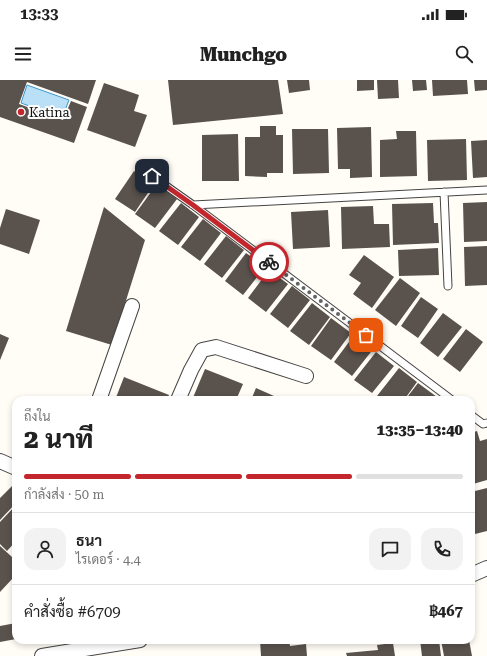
<!DOCTYPE html>
<html lang="th">
<meta charset="utf-8">
<style>
:root{--surface:#fff;--page:#f2f2f2;--text:#222;--muted:#767676;--line:#e0e0e0;--accent:#c4262e}
body{margin:0;font-family:"Roboto Serif",Sarabun,serif;background:var(--page);color:var(--text);height:100vh;display:flex;flex-direction:column;font-size:15px;white-space:nowrap}
*{box-sizing:border-box;margin:0}
p{font-size:13px;color:var(--muted)}
.icon{flex:none;width:22px;height:22px;fill:none;stroke:currentColor;stroke-width:2;stroke-linecap:round;stroke-linejoin:round}
.map{position:relative;flex:1;overflow:hidden}
.panel{position:absolute;left:12px;top:316px;width:463px;height:248px;display:flex;flex-direction:column;background:var(--surface);border-radius:12px;box-shadow:0 2px 6px #0003}
.panel>*{flex:none}
.pin{position:absolute;display:grid;place-items:center;width:34px;height:34px;color:#fff;margin:-17px;border-radius:8px;box-shadow:0 2px 6px #0006}
.courier{position:absolute;display:grid;place-items:center;width:40px;height:40px;margin:-20px;border:3px solid #c4262e;border-radius:50%;background:#fff;color:#222;box-shadow:0 1px 5px #0007}
.head em{font-style:normal;font-weight:800}
.head div{display:flex;flex-direction:column-reverse}
.head{display:flex;align-items:center;justify-content:space-between;height:68px;padding:0 12px}
h1{font-size:26px;font-weight:800;line-height:30px}
.bar{display:grid;grid-template-columns:repeat(4,1fr);gap:6px 4px;align-content:center;height:48px;padding:0 12px}
.bar i{height:5px;border-radius:3px;background:var(--line)}
.bar .current{background:var(--accent)}
.bar p{grid-column:span 4}
.line{display:flex;align-items:center;gap:10px;padding:0 12px;border-top:1px solid var(--line)}
.line div{flex:1}
.round{display:grid;place-items:center;flex:none;width:42px;height:42px;border-radius:12px;background:var(--page)}
.status{display:flex;justify-content:space-between;align-items:center;height:28px;padding:0 20px;background:var(--surface);direction:ltr}
.status svg{height:11px;fill:currentColor}
header{display:flex;justify-content:space-between;align-items:center;height:52px;padding:0 12px;background:var(--surface);font-size:18px;font-weight:800}
.map>svg:first-child{display:block}
</style>
<div class="status"><b>13:33</b><svg viewBox="0 0 49 12"><path d="M0 12V9h3v3zM5 12V6h3v6zM10 12V3h3v9zM15 12V0h3v12zM26 1h20v11H26zM47 4h2v5h-2z"/></svg></div>
<header><svg class="icon" aria-label="menu" viewBox="0 0 24 24"><path d="M4 6h16M4 12h16M4 18h16"/></svg>Munchgo<svg class="icon" aria-label="search" viewBox="0 0 24 24"><circle cx="10" cy="10" r="6"/><path d="M15 15l6 6"/></svg></header>
<div class="map">
<svg width="487" height="576" viewBox="0 0 487 576">
<rect width="100%" height="100%" fill="#fffdf5"/>
<path fill="#b9e0f7" stroke="#3f96cf" d="M27 5 69 20 62 38 21 23Z"/>
<path fill="#5a524d" d="M0 0H96L88 24 27 2 19 24 63 40 71 21 87 27 74 63 0 37Z
M168 0H278L283 34 173 45Z
M287 0H309L310 10 289 13Z
M357 0H374V10L357 11Z
M377 0H398L399 18 378 19Z
M412 0H426L427 10 413 11Z
M432 0H467L468 14 433 16Z
M474 0H487V10L475 11Z
M104 3 139 15 134 31 147 35 135 67 87 50Z
M260 46H276V55H283V93H267V97L245 96V57H260Z
M371 47 372 97 350 98V89H338L337 48Z
M292 49H328L329 93 293 94Z
M396 51H416L417 96 380 97V60L397 59Z
M238 54 239 101H202V55Z
M466 59 467 100 428 101 427 60Z
M487 60V97L473 98 471 61Z
M134 91 154 104 135 132 115 119Z
M157 104 177 119 155 148 135 134Z
M487 122V161L464 162 463 123Z
M181 123 199 137 178 165 159 151Z
M433 123 434 143H438L439 163 393 165 392 124Z
M373 126 374 144H389L390 167 342 169 341 127Z
M104 127 145 160 112 265 66 251Z
M6 129 40 140 29 174 0 164V148Z
M328 130 330 167 293 169 291 132Z
M203 139 221 153 200 181 181 167Z
M226 156 244 170 222 198 204 184Z
M487 166V205L465 206 464 167Z
M438 168 439 195 399 196 398 170Z
M246 173 265 187 243 215 225 201Z
M364 175 394 197 372 228 353 214 361 203 349 195Z
M269 190 288 204 266 232 248 218Z
M400 198 420 213 396 246 375 230Z
M292 206 310 220 288 248 270 234Z
M421 217 438 229 418 258 401 246Z
M312 223 330 237 309 265 290 251Z
M443 233 462 247 438 277 420 263Z
M331 238 351 253 331 280 311 266Z
M466 249 483 262 460 292 443 279Z
M0 254 9 258 0 280Z
M355 254 374 268 352 296 334 282Z
M376 272 394 286 372 313 354 300Z
M399 288 417 302 404 320H382L377 316Z
M205 289 243 304 236 320H192Z
M124 297 169 315 167 320H115Z
M418 303 437 317 434 320H405Z
M256 308 283 320H251Z
M477 351 480 361 487 359V400L473 404 471 396V353Z
M14 404 16 405V423L0 440V418Z
M487 408V451L471 455V412Z
M16 425V461L7 471 0 464V442Z
M0 466 12 477 13 498 0 512Z
M16 543V559L0 562V546Z
M260 560H289L290 566 306 564 307 576H261Z
M420 560H439L441 576H422Z
M441 560H469L472 576H444Z
M393 563 395 576H347L346 573 378 570 377 565Z"/>
<g fill="none" stroke-linecap="round" stroke-linejoin="round">
<g stroke="#444" stroke-width="9">
<path id="service" d="M152 96 193 125 452 320
M444 112 448 206
M193 125 487 110
M471 335 483 344 487 343"/>
</g>
<g stroke="#444" stroke-width="16">
<path id="minor" d="M99 320 132 226
M178 320 191 290 202 270 216 267 306 296
M0 381 16 388
M471 495 487 488
M42 576 140 560"/>
</g>
<use href="#service" stroke="#fff" stroke-width="7"/>
<use href="#minor" stroke="#fff" stroke-width="14"/>
</g>
<g fill="none" stroke-linecap="round" stroke-linejoin="round">
<path stroke="#646461" stroke-width="4" stroke-dasharray="0 7.2" d="M269 182 366 255"/>
<path stroke="#c4262e" stroke-width="5" d="M152 96 193 125 269 182"/>
</g>
<circle fill="#c4262e" stroke="#fff" stroke-width="1.5" cx="21" cy="32" r="4"/>
<g text-anchor="middle" stroke-width="4" stroke-linejoin="round" paint-order="stroke">
<g font-size="13" fill="#111" stroke="#fff" text-anchor="start">
<text x="29" y="37">Katina</text>
</g>
</g>
</svg>
<div class="pin" style="left:366px;top:255px;background:#ea580c"><svg class="icon" aria-label="bag" viewBox="0 0 24 24"><path d="M5 8h14l-1 12H6zM9 8a3 3 0 0 1 6 0"/></svg></div>
<div class="pin" style="left:152px;top:96px;background:#1f2937"><svg class="icon" aria-label="home" viewBox="0 0 24 24"><path d="M3 11l9-7 9 7M6 9v11h12V9"/></svg></div>
<div class="courier" style="left:269px;top:182px"><svg class="icon" aria-label="bike" viewBox="0 0 24 24"><circle cx="6" cy="16" r="4"/><circle cx="18" cy="16" r="4"/><path d="M6 16l4-8h5l3 8M10 8l3 8H6M13 5h3"/></svg></div>
<section class="panel">
<div class="head"><div><h1>2 นาที</h1><p>ถึงใน</p></div><em>13:35–13:40</em></div>
<div class="bar"><i class="current"></i><i class="current"></i><i class="current"></i><i></i><p>กำลังส่ง · 50 m</p></div>
<div class="line" style="height:72px"><a class="round"><svg class="icon" aria-label="person" viewBox="0 0 24 24"><circle cx="12" cy="8" r="4"/><path d="M4 21q1-7 8-7t8 7"/></svg></a><div><b>ธนา</b><p>ไรเดอร์ · 4.4</p></div><a class="round"><svg class="icon" aria-label="chat" viewBox="0 0 24 24"><path d="M4 5h16v11H9l-5 4z"/></svg></a><a class="round"><svg class="icon" aria-label="phone" viewBox="0 0 24 24"><path d="M5 4h4l2 5-3 2q2 4 5 5l2-3 5 2v4C11 20 4 13 5 4z"/></svg></a></div>
<div class="line" style="height:52px"><div>คำสั่งซื้อ #6709</div><b>฿467</b></div>
</section>
</div>
